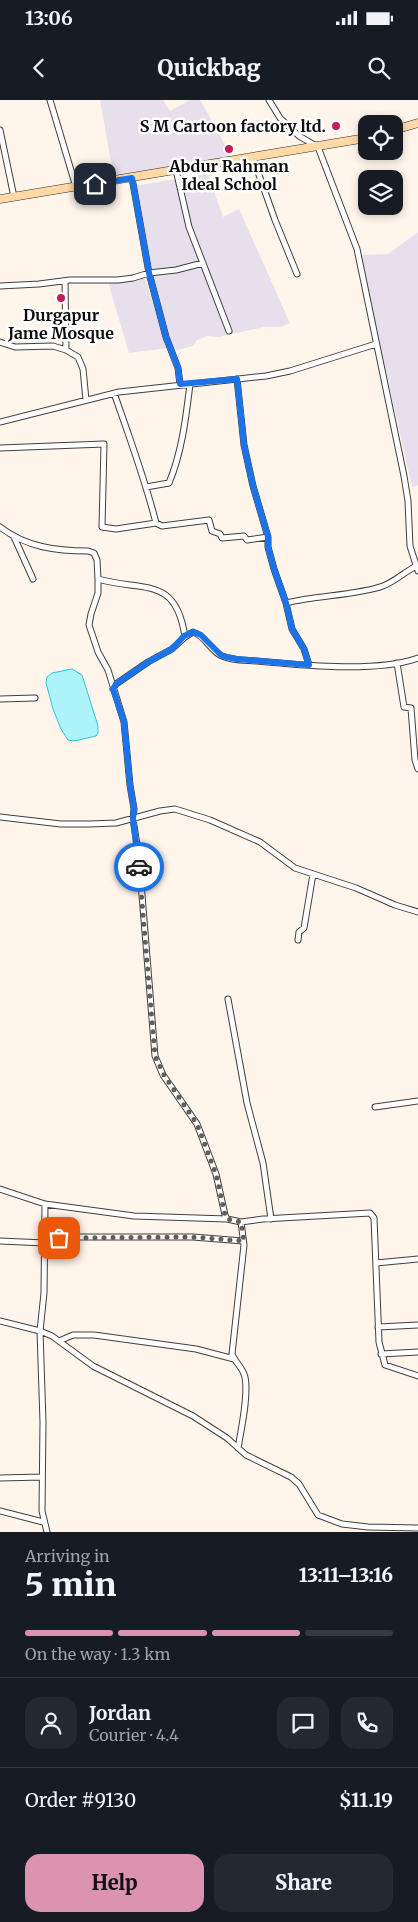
<!DOCTYPE html>
<meta charset="utf-8">
<style>
:root{--surface:#171b24;--page:#242831;--text:#f1f3f6;--muted:#9ea1a6;--line:#363941;--accent:#dc93af}
body{margin:0;font-family:Merriweather,serif;background:var(--page);color:var(--text);height:100vh;display:flex;flex-direction:column;font-size:19px;white-space:nowrap}
*{box-sizing:border-box;margin:0}
p{font-size:16px;color:var(--muted)}
.icon{flex:none;width:28px;height:28px;fill:none;stroke:currentColor;stroke-width:2;stroke-linecap:round;stroke-linejoin:round}
.map{position:relative;height:1432px;overflow:hidden}
.panel{display:flex;flex-direction:column;background:var(--surface);flex:1}
.panel>*{flex:none}
.controls{position:absolute;left:358px;top:15px;display:grid;gap:10px}
.controls a{display:grid;place-items:center;width:45px;height:45px;border-radius:10px;background:var(--surface);box-shadow:0 2px 8px #0003;font-size:25px}
.pin{position:absolute;display:grid;place-items:center;width:42px;height:42px;color:#fff;margin:-21px;border-radius:10px;box-shadow:0 2px 8px #0006}
.courier{position:absolute;display:grid;place-items:center;width:50px;height:50px;margin:-25px;border:4px solid #1a73e8;border-radius:50%;background:#fff;color:#222;box-shadow:0 1px 6px #0007}
.headline em{font-style:normal;font-weight:800}
.headline div{display:flex;flex-direction:column-reverse}
.headline{display:flex;align-items:center;justify-content:space-between;height:85px;padding:0 25px}
h1{font-size:32px;font-weight:800;line-height:38px}
.bar{display:grid;grid-template-columns:repeat(4,1fr);gap:8px 5px;align-content:center;height:60px;padding:0 25px}
.bar i{height:6px;border-radius:4px;background:var(--line)}
.bar .selected{background:var(--accent)}
.bar p{grid-column:span 4}
.line{display:flex;align-items:center;gap:12px;padding:0 25px;border-top:1px solid var(--line)}
.line div{flex:1}
.round{display:grid;place-items:center;flex:none;width:52px;height:52px;border-radius:15px;background:var(--page)}
.button{display:flex;gap:10px;margin-top:auto;padding:10px 25px}
.button a{flex:1;height:58px;border-radius:15px;background:var(--accent);color:#111;font-size:20px;font-weight:800;line-height:58px;text-align:center}
.button a+a{background:var(--page);color:var(--text)}
.status{display:flex;justify-content:space-between;align-items:center;height:35px;padding:0 25px;background:var(--surface);direction:ltr}
.status svg{height:14px;fill:currentColor}
header{display:flex;justify-content:space-between;align-items:center;height:65px;padding:0 25px;background:var(--surface);font-size:22px;font-weight:800}
.map>svg:first-child{display:block}
</style>
<div class="status"><b>13:06</b><svg viewBox="0 0 49 12"><path d="M0 12V9h3v3zM5 12V6h3v6zM10 12V3h3v9zM15 12V0h3v12zM26 1h20v11H26zM47 4h2v5h-2z"/></svg></div>
<header><svg class="icon" aria-label="back" viewBox="0 0 24 24"><path d="M15 5l-7 7 7 7"/></svg>Quickbag<svg class="icon" aria-label="search" viewBox="0 0 24 24"><circle cx="10" cy="10" r="6"/><path d="M15 15l6 6"/></svg></header>
<div class="map">
<svg width="418" height="1432" viewBox="0 0 418 1432">
<rect width="100%" height="100%" fill="#fff5eb"/>
<path fill="#e7dfec" d="M100 0H163L170 11 190 0H200L234 61 114 79Z
M208 74 223 117 239 109 290 223 280 227H264L219 237 207 236 197 240 193 246 174 251 151 184 134 86Z
M418 132V385L412 387 360 155 388 154Z
M144 176 168 248 129 253 108 182Z"/>
<path fill="#adf4fa" stroke="#2fc5d5" d="M72 569 82 575 98 626V633L96 636 74 641 68 640 61 629 53 609 46 583 47 577 52 573Z"/>
<g fill="none" stroke-linecap="round" stroke-linejoin="round">
<g stroke="#3f3f3f" stroke-width="7">
<path id="minor" d="M50 0 76 87
M269 0 280 18 299 36 318 47 357 149 404 376 408 401 410 446 418 471
M0 30 14 97
M253 58 275 120 297 174
M176 70 189 127 229 231
M132 78 149 173 166 237 178 268 180 284
M65 181 66 250
M0 186 39 184 70 180H118L133 178 149 173 176 170 203 163
M0 242 15 247 53 246 66 250 78 257 83 269 86 300
M237 279 244 345 253 386 268 437V447L274 469 286 503 292 529 304 549 309 565
M114 293C129 336 145 379 156 423L162 426 209 420 212 431 220 434 222 438 244 436 247 440 268 437
M0 322 119 292 266 276 290 271 376 244
M0 348 104 344 102 427 116 429 156 423
M146 387 169 383C182 352 186 317 190 284
M0 427C26 447 56 451 88 451L94 453 97 460 98 479C143 492 176 475 185 537
M14 437 33 479
M98 479V493L91 514 89 525 98 552 108 570 124 622 130 685 134 709 133 719 139 758 155 956 163 975 197 1024 216 1074 225 1115 227 1119 241 1122 244 1145 232 1254C235 1262 241 1266 244 1274 250 1289 241 1331 238 1348
M286 503C317 495 354 496 383 486 394 482 405 472 416 466
M397 563 404 607 411 608 415 660 418 669
M113 589 116 584 148 562 172 549 185 537 193 532C206 536 210 551 222 556 233 561 246 560 257 561 301 565 376 573 418 558
M0 599 35 598
M0 717 61 724H89L116 723 160 711 175 709 210 720 260 742 295 768 356 788 395 805 418 812
M298 840 299 832 304 828 313 774
M228 899 247 1003 263 1063 271 1119
M375 1007 418 1001
M0 1089 45 1104 134 1116 227 1119
M45 1104 44 1193 40 1231 52 1236 93 1266 193 1316 227 1338 246 1355 291 1377 299 1384 318 1415 342 1424 368 1427 418 1428
M241 1122 263 1119 370 1113 374 1118 379 1242 385 1265 418 1276
M45 1137H193L243 1141
M0 1141 45 1143
M376 1163 418 1159
M0 1221 40 1231 43 1322 42 1411 47 1432
M378 1227 418 1225
M59 1241 73 1235H94L196 1249 234 1259
M381 1254 418 1252
M0 1378 42 1377
M0 1411 43 1422"/>
</g>
<g stroke="#2e2e2e" stroke-width="9">
<path id="secondary" d="M394 30 418 23
M0 99 366 38"/>
</g>
<use href="#minor" stroke="#fff" stroke-width="5"/>
<use href="#secondary" stroke="#ffdaa6" stroke-width="8"/>
</g>
<g fill="none" stroke-linecap="round" stroke-linejoin="round">
<path stroke="#615e5a" stroke-width="5" stroke-dasharray="0 9" d="M59 1138 192 1137 244 1141 241 1122 227 1119 225 1115 216 1074 197 1024 164 975 155 956 139 767"/>
<path stroke="#1a73e8" stroke-width="6" d="M95 84 132 78 149 173 166 237 178 268 180 284 237 279 244 345 253 386 268 437V447L274 469 286 503 292 529 304 549 309 565 237 559 222 556 201 535 193 532 184 536 172 549 148 562 116 584 113 589 124 622 130 685 134 709 133 719 139 767"/>
</g>
<g fill="#c31d58" stroke="#fff" stroke-width="2">
<circle cx="336" cy="26" r="5"/>
<circle cx="229" cy="49" r="5"/>
<circle cx="61" cy="198" r="5"/>
</g>
<g text-anchor="middle" stroke-width="5" stroke-linejoin="round" paint-order="stroke">
<g font-size="16" font-weight="bold" fill="#0c0c0c" stroke="#fff">
<text x="326" y="32" text-anchor="end">S M Cartoon factory ltd.</text>
<text x="229" y="72">Abdur Rahman<tspan x="229" dy="18">Ideal School</tspan></text>
<text x="61" y="221">Durgapur<tspan x="61" dy="18">Jame Mosque</tspan></text>
</g>
</g>
</svg>
<div class="controls">
<a><svg class="icon" aria-label="locate" viewBox="0 0 24 24"><circle cx="12" cy="12" r="6"/><path d="M12 2v4M12 18v4M2 12h4M18 12h4"/></svg></a>
<a><svg class="icon" aria-label="layers" viewBox="0 0 24 24"><path d="M12 4l9 5-9 5-9-5zM3 14l9 5 9-5"/></svg></a>
</div>
<div class="pin" style="left:59px;top:1138px;background:#ea580c"><svg class="icon" aria-label="bag" viewBox="0 0 24 24"><path d="M5 8h14l-1 12H6zM9 8a3 3 0 0 1 6 0"/></svg></div>
<div class="pin" style="left:95px;top:84px;background:#1f2937"><svg class="icon" aria-label="home" viewBox="0 0 24 24"><path d="M3 11l9-7 9 7M6 9v11h12V9"/></svg></div>
<div class="courier" style="left:139px;top:767px"><svg class="icon" aria-label="car" viewBox="0 0 24 24"><path d="M5 17H2v-5l4-1 3-4h7l3 4 3 1v5h-3M9 17h6M6 11h13"/><circle cx="7" cy="17" r="2"/><circle cx="17" cy="17" r="2"/></svg></div>
</div>
<section class="panel">
<div class="headline"><div><h1>5 min</h1><p>Arriving in</p></div><em>13:11–13:16</em></div>
<div class="bar"><i class="selected"></i><i class="selected"></i><i class="selected"></i><i></i><p>On the way · 1.3 km</p></div>
<div class="line" style="height:90px"><a class="round"><svg class="icon" aria-label="person" viewBox="0 0 24 24"><circle cx="12" cy="8" r="4"/><path d="M4 21q1-7 8-7t8 7"/></svg></a><div><b>Jordan</b><p>Courier · 4.4</p></div><a class="round"><svg class="icon" aria-label="chat" viewBox="0 0 24 24"><path d="M4 5h16v11H9l-5 4z"/></svg></a><a class="round"><svg class="icon" aria-label="phone" viewBox="0 0 24 24"><path d="M5 4h4l2 5-3 2q2 4 5 5l2-3 5 2v4C11 20 4 13 5 4z"/></svg></a></div>
<div class="line" style="height:65px"><div>Order #9130</div><b>$11.19</b></div>
<div class="button"><a>Help</a><a>Share</a></div>
</section>
